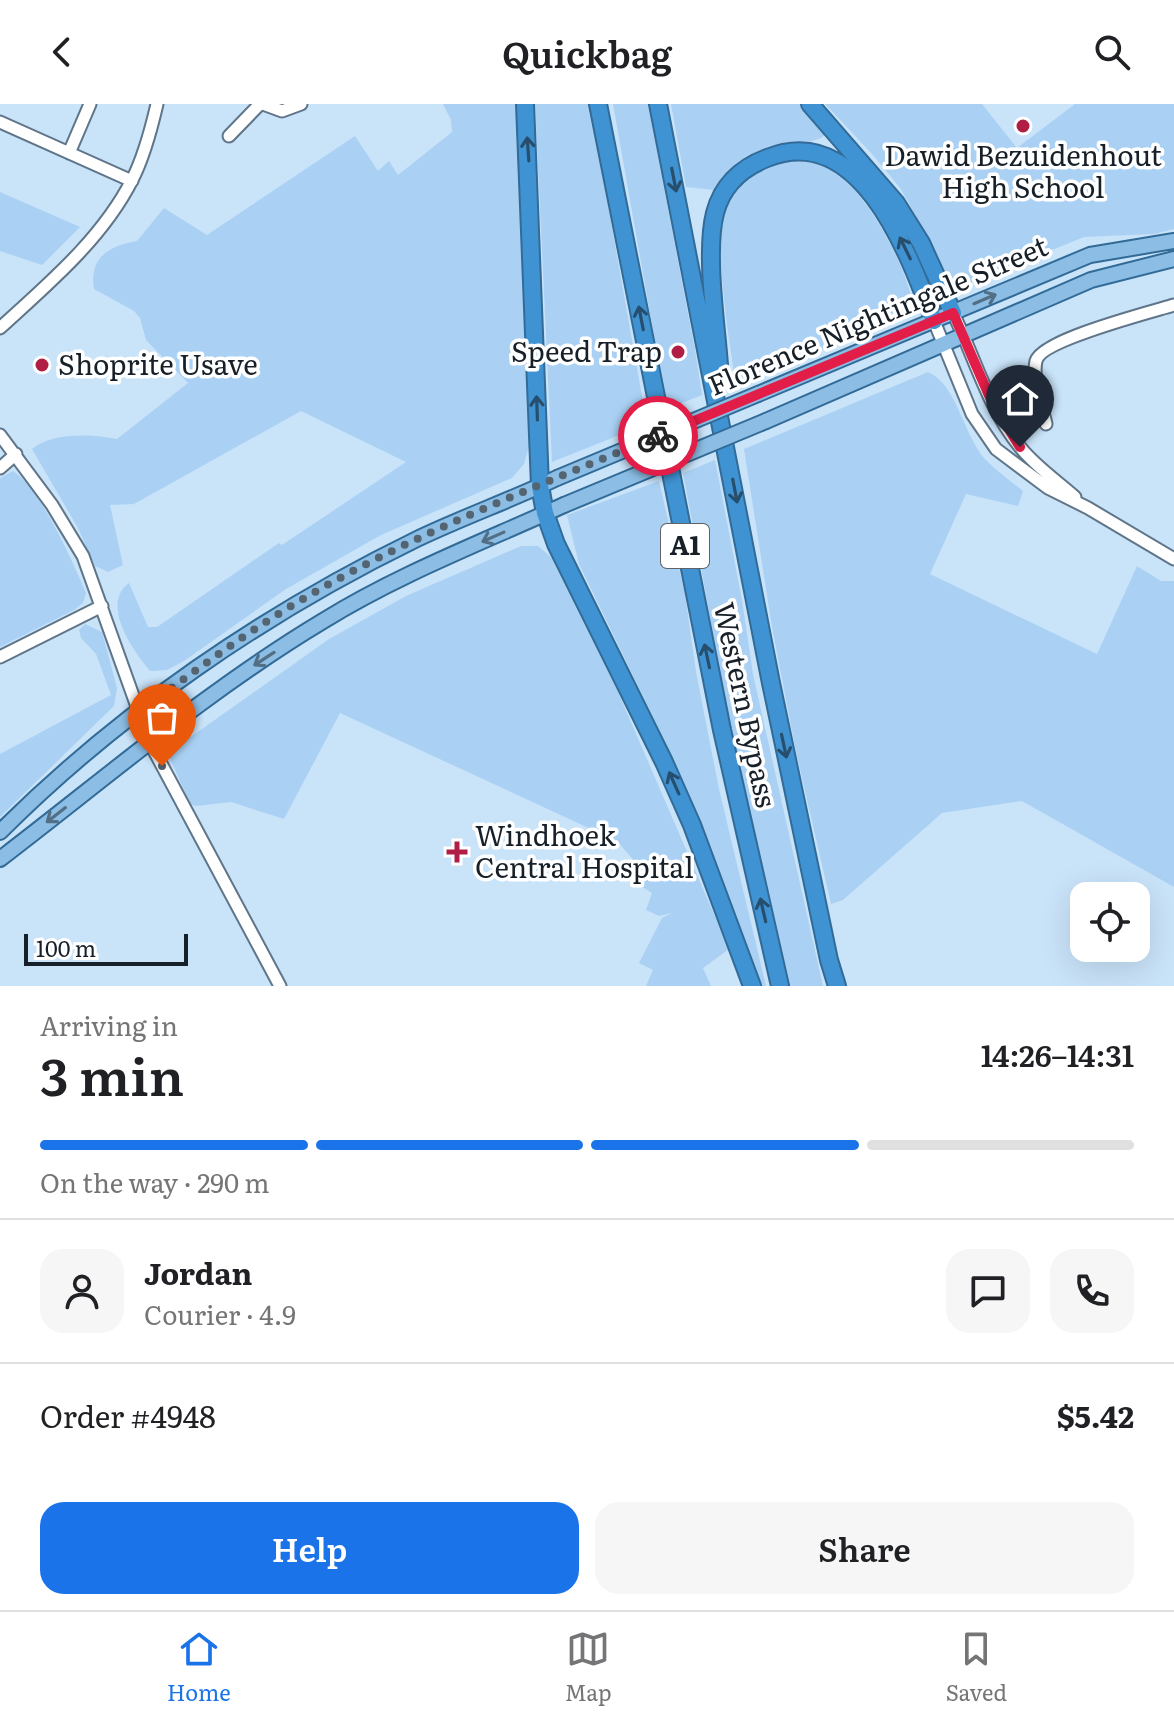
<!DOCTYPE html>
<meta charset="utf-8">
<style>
:root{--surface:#fff;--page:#f6f6f6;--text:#202124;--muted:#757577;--line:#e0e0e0;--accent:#1a73e8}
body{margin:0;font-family:Literata,serif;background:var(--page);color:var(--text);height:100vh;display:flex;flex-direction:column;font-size:30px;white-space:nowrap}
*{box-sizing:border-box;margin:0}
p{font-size:26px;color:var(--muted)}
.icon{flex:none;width:44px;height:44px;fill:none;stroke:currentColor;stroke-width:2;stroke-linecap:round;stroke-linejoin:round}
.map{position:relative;height:882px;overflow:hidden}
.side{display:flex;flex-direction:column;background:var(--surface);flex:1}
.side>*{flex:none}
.fabs{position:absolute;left:1070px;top:778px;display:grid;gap:16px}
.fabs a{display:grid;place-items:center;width:80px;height:80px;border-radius:16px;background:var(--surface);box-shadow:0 8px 32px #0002;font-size:40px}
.scale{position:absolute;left:24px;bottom:20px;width:164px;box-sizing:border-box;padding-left:8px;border:4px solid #172028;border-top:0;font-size:22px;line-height:28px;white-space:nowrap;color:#172028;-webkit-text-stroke:6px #fff;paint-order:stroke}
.pin{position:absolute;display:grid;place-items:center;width:68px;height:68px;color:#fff;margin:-82px -34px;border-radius:50% 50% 50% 0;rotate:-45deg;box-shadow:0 0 8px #0007}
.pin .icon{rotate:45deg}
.courier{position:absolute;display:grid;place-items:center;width:80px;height:80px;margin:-40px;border:6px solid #e11d48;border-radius:50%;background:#fff;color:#222;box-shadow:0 2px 10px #0007}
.headline em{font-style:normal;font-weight:600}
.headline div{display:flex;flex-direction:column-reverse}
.headline{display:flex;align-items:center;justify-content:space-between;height:136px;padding:0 40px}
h1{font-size:52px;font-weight:600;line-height:60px}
.bar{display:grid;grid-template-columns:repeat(4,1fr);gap:12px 8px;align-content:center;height:96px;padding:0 40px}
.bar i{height:10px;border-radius:6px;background:var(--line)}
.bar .current{background:var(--accent)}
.bar p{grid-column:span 4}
.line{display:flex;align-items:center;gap:20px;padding:0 40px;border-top:2px solid var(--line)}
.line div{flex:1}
.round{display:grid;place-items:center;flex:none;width:84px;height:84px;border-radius:24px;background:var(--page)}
.button{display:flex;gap:16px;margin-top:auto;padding:16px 40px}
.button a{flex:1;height:92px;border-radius:24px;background:var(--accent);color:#fff;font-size:32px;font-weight:600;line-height:92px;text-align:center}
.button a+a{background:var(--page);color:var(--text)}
header{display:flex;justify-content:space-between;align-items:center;height:104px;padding:0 40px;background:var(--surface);font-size:36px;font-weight:600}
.menu{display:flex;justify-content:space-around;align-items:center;height:112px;border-top:2px solid var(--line);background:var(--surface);font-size:22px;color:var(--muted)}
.menu a{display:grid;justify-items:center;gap:4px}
.menu .current{color:var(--accent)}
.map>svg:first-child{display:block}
</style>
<header><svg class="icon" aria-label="back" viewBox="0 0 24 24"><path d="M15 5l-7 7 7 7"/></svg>Quickbag<svg class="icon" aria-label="search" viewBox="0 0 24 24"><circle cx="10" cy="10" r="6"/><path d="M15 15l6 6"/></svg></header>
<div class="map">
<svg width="1174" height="882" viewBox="0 0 1174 882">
<rect width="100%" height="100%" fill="#c9e3f9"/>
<path fill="#aad1f4" d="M443 0H518L530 339 524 360 512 374 381 431 286 485 184 557 167 566 150 567C133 547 100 500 129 479L148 523H157L279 439 282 441 406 358 301 307 134 400 110 401 123 461 108 468 95 462 78 424 32 345C52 328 92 330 117 335L188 279 146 236 140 214 134 207 94 185C89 154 108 142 137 137L164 104 207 131 355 32 378 67 389 57 398 71 452 28 451 16Z
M535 0H590L647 320 552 358Z
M613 0H648L696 251 702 291 667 305Z
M671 0H800L825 31C814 40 802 37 788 38 757 42 732 61 714 86L686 83Z
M825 0H982L1017 44 1075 0H1174V125L1154 130 1084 133 976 177 958 181 944 172 928 133 900 84 873 51Z
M791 56C808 57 825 60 839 70 867 91 908 164 912 199L898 211 736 284C731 241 710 137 728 100 741 73 764 62 791 56Z
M0 88 80 123 42 161 0 147Z
M928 268C957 280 963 331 985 355 996 367 1011 377 1023 387L1018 402 966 390 930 470 1097 550 1137 462 1161 477H1174V783L1022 697 942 709 843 796 831 800 796 648 772 523 744 345Z
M715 356 742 496 753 570 823 882H786L722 592 709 507 683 369Z
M13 367C40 384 73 458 86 489L83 499 74 506 0 543V374Z
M659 377 685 490 696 568 719 685 766 882H758L723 776 663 634 579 460 567 411Z
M521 442H538L551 453 618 588 729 845 703 864 711 882H646L653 866 639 859 662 814 672 809 659 812 646 806 652 789 630 775 636 759 617 737 340 609 284 715 231 698 196 702 190 700 169 652 170 644 185 637 329 535 406 492Z
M85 520 102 528 117 584 114 602 0 713V650L111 591 96 550 81 534 79 526Z"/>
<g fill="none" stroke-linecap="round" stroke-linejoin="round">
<g stroke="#5f7589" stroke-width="15">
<path id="minor" d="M263 0 282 7 301 0
M0 18 132 77
M229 32 260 0
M69 49 90 0
M953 209C975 254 988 304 1020 343 1035 362 1057 377 1075 393
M934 217 972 310 996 345 1048 384 1088 404 1174 455
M0 224C48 180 102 135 132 76 144 53 151 26 157 0
M1046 320C1042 302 1032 275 1036 257 1041 236 1151 208 1174 201
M0 331 52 401 83 452 150 639 280 882
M0 364 16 350
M0 553 102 502"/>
</g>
<g stroke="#326b97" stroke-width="18">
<path id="major" d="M758 290 1090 151 1174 137
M766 317 1091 176 1174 155
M0 728C120 608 265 509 417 435 463 413 511 396 557 374
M0 755C106 674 208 586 323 517 399 470 483 438 564 401"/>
</g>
<g stroke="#326b97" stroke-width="20">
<path id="highway" d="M525 0 540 382 545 409 556 440 664 658 692 721 752 882
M598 0 722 626 780 882
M658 0 771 579 829 856 837 882
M810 0 896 99 921 139 953 209
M719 261C716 219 705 148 715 109 722 82 741 64 767 54 861 16 909 151 934 217"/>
</g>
<use href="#minor" stroke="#fff" stroke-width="11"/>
<use href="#major" stroke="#8cbee5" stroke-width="14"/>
<use href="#highway" stroke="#4093d3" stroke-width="16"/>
<g stroke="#326b97" stroke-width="18" stroke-linecap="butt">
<path id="major-bridge" d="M557 374 758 290
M564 401 766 317"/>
</g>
<use href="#major-bridge" stroke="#8cbee5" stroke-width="14"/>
</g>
<defs><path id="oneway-shaft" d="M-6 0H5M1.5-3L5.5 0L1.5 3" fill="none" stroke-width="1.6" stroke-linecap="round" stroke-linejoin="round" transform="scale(2)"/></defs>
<g stroke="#274e6c">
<use href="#oneway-shaft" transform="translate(528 45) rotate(-94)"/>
<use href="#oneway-shaft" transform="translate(674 76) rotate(79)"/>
<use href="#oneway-shaft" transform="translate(905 144) rotate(-116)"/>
<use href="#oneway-shaft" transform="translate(641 214) rotate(-101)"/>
<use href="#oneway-shaft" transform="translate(537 304) rotate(-92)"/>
<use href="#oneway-shaft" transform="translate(735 387) rotate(79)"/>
<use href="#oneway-shaft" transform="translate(707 552) rotate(-102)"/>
<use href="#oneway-shaft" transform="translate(784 642) rotate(78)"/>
<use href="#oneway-shaft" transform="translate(674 679) rotate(-114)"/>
<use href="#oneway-shaft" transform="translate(763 806) rotate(-103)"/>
</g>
<g stroke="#526f86">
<use href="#oneway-shaft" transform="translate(985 195) rotate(-23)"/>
<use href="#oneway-shaft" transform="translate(493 433) rotate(156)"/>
<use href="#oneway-shaft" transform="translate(264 555) rotate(147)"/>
<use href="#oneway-shaft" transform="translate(56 711) rotate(142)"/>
</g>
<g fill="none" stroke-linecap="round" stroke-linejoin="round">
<path stroke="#556471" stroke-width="8" stroke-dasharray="0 14.4" d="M162 662 138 608C186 574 233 538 283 507 401 434 531 385 658 332"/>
<path stroke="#e11d48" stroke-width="10" d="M658 332 953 209 991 296 1020 343"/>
</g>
<g fill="#b01e46" stroke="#fff" stroke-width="3">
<circle cx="1023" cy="22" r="8"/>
<circle cx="678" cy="248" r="8"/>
<circle cx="42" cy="261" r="8"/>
<path d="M453 736h8v8h8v8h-8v8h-8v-8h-8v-8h8z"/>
</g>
<g text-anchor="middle" stroke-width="7" stroke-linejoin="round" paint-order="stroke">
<rect fill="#fff" stroke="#5d6368" stroke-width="2" x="661" y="420" width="48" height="44" rx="6"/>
<g font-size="26" font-weight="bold" fill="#172028">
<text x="685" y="451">A1</text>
</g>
<g font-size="28" fill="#172028" stroke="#fff" text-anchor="start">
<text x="1023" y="62" text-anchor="middle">Dawid Bezuidenhout<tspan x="1023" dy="32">High School</tspan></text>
<text x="662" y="258" text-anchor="end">Speed Trap</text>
<text x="58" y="271">Shoprite Usave</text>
<text x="475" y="742">Windhoek<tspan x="475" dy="32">Central Hospital</tspan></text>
</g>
<g font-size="28" fill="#172028" stroke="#fff">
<text transform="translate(878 212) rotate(-23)" y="10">Florence Nightingale Street</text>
<text transform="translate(745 601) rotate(78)" y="10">Western Bypass</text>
</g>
</g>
</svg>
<div class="fabs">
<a><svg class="icon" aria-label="locate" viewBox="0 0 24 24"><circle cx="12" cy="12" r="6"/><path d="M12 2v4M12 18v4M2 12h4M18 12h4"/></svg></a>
</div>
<div class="scale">100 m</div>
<div class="pin" style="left:162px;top:662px;background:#ea580c"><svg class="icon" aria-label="bag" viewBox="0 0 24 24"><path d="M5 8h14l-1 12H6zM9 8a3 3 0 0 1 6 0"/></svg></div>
<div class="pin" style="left:1020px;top:343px;background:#1f2937"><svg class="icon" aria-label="home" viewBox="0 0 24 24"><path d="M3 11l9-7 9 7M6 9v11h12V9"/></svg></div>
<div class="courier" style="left:658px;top:332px"><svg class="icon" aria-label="bike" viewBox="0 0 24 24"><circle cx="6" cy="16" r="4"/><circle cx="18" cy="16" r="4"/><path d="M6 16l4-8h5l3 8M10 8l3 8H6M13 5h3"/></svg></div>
</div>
<section class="side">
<div class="headline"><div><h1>3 min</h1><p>Arriving in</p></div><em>14:26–14:31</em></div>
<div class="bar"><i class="current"></i><i class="current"></i><i class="current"></i><i></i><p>On the way · 290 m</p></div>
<div class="line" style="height:144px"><a class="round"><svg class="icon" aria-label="person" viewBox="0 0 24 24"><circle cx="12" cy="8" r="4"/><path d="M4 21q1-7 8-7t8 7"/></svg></a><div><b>Jordan</b><p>Courier · 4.9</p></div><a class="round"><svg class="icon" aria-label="chat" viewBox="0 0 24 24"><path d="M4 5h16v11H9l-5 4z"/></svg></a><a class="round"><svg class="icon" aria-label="phone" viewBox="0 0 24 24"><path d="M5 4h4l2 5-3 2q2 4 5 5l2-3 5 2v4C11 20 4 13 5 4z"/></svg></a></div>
<div class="line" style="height:104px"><div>Order #4948</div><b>$5.42</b></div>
<div class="button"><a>Help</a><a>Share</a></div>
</section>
<nav class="menu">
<a class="current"><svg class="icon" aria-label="home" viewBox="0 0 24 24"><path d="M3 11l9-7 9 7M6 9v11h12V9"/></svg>Home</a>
<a><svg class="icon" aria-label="map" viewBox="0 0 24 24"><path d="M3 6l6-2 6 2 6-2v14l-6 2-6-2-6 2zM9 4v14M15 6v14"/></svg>Map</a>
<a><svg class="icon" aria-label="saved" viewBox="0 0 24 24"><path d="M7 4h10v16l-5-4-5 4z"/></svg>Saved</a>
</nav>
